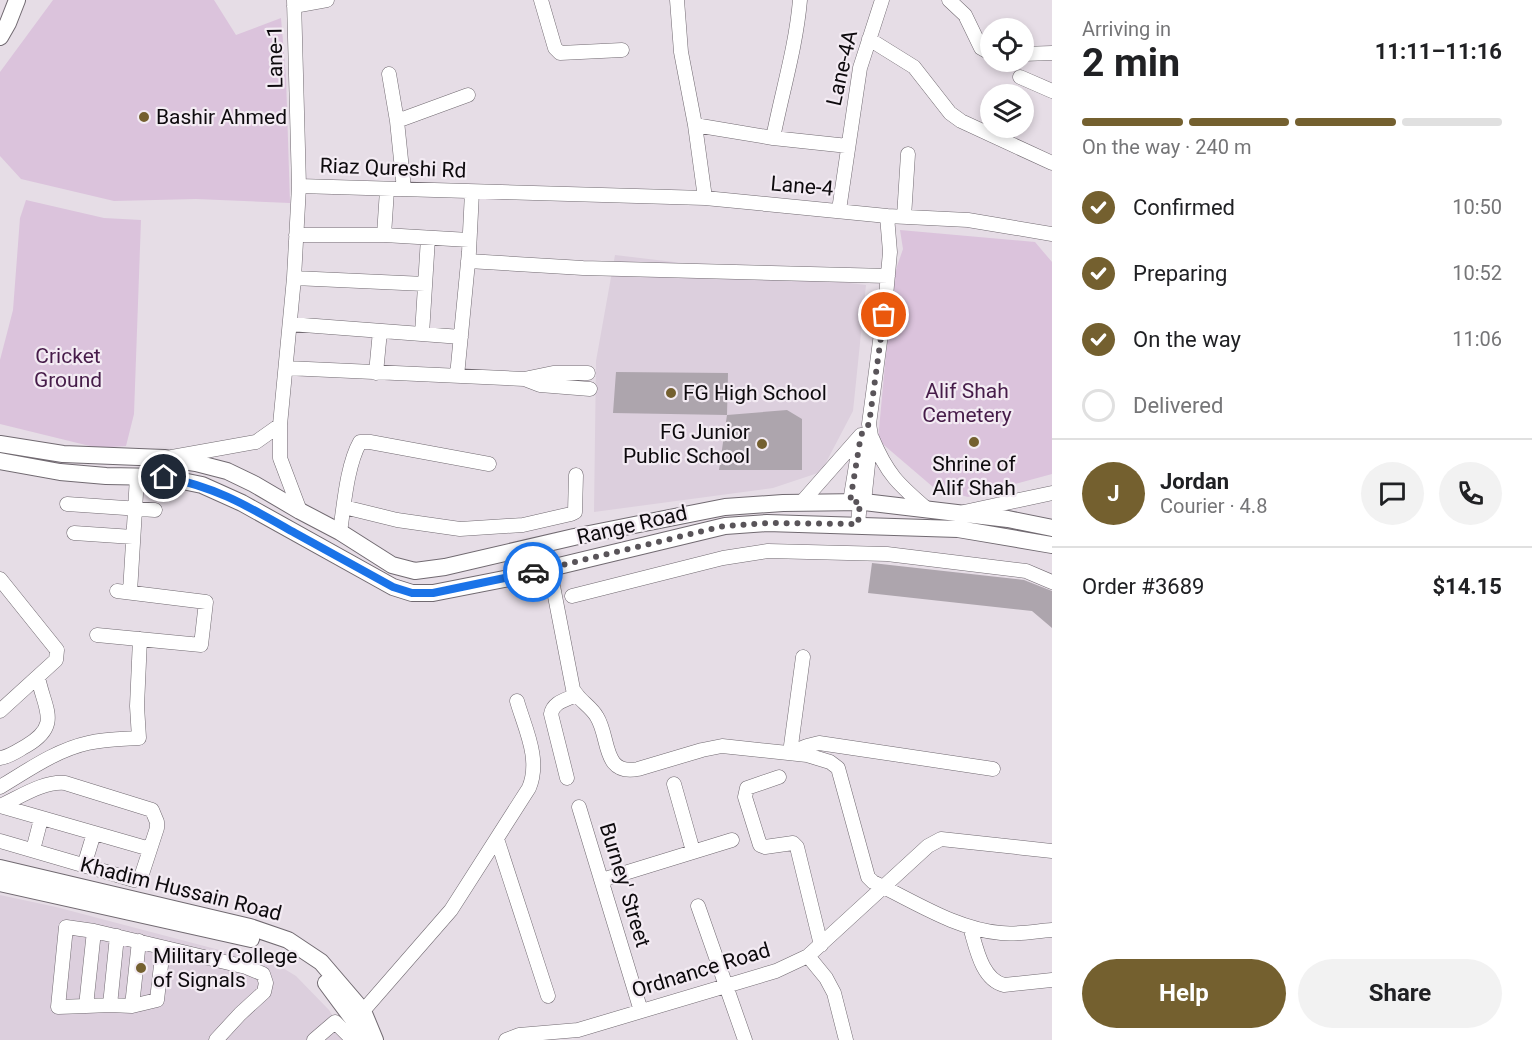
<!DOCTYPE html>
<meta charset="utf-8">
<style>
:root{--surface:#fff;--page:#f2f2f2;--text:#202124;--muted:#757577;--line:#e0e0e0;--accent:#74602f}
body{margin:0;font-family:Roboto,sans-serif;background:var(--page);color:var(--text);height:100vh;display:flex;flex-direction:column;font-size:22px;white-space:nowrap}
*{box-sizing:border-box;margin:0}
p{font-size:20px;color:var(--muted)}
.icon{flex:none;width:33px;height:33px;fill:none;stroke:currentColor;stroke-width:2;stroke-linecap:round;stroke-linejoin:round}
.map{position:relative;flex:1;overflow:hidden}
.panel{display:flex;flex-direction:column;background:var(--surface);width:480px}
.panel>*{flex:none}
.tools{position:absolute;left:980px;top:18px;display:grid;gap:12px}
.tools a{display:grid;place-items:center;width:54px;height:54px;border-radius:50%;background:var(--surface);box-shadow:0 3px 9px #0003;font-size:30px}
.pin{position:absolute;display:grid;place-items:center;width:51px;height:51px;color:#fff;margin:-26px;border:3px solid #fff;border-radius:50%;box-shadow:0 2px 6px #0007}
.courier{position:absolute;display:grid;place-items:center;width:60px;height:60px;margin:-30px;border:4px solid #1a73e8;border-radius:50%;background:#fff;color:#222;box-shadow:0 2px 8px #0007}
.summary em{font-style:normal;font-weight:700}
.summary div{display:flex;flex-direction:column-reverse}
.summary{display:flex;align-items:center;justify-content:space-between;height:102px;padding:0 30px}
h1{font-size:39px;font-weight:700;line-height:45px}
.bar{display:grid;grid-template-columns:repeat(4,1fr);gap:9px 6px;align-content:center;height:72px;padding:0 30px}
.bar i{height:8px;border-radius:4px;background:var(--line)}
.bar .selected{background:var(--accent)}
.bar p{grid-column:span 4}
.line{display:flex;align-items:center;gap:15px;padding:0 30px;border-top:2px solid var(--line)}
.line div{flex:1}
.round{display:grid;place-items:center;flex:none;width:63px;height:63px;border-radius:32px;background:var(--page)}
ol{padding:0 30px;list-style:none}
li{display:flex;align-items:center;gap:18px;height:66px}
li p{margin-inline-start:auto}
li .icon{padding:6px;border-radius:50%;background:var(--accent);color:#fff;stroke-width:4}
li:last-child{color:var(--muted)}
li i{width:33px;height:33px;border:3px solid var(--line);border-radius:50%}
.cta{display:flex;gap:12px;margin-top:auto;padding:12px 30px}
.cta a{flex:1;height:69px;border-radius:36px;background:var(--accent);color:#fff;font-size:24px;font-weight:700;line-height:69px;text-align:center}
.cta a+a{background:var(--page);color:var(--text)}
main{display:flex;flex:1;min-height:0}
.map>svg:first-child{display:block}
</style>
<main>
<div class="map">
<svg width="1052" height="1040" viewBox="0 0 1052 1040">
<rect width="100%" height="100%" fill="#e6dde6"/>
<path fill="#dccfdd" d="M615 255 866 285 853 411 821 472 773 488 594 512 596 361Z
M0 895 56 907 227 952 268 959 296 976 329 1010 347 1040H0Z"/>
<path fill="#dbc3dc" d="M53 0H214L236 35 281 18 286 77 290 203 196 199 114 201 21 179 0 156V72Z
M26 200 104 218 141 220 134 414 126 446 98 448 0 424V360L13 310 20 218Z
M900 230 1035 242 1052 262V474L968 497 933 487 878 440 893 278 903 249Z"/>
<path fill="#ada5ad" d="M616 372 728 373 727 415 613 413Z
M787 410 802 419V470H719L727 415Z
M872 563 1024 580 1052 591V628L1032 611 868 593Z"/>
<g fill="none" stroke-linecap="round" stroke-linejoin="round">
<g stroke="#716a71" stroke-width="15">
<path id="minor" d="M294 0 299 186
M541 0 555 48 560 53 622 50
M677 0 681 52 695 125 705 198 887 216 890 252 886 296 869 424 871 436 864 502
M949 0 965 15 981 48 990 53
M294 6 327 0
M869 39 914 67 950 113 961 121 1052 163
M1023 54 1052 53
M389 74 397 121 404 189
M1020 77 1052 91
M397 121 468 95
M695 125 773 138 848 146
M773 138C782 92 796 47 800 0
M839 210 860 68 882 0
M887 216 968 220 1052 234
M904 217 908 154
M296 235H384L469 240
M384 235 387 190
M468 261 583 268 888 276
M294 278 425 284
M290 324 461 337
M422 334 428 238
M286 368 524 379 553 373H588
M376 373 380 331
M457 376 469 252 472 192
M527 380 540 385 590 389
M872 438C887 474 898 484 927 509
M172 457 256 442 280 425
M802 502 861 435
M850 502 861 435
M67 504 155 510
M344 507 397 520 460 529 523 525 571 514 575 512 576 475
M300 511 280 458V425L294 278 299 186 705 198
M964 512 1052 493
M858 524 860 502
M340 532C344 505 347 465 360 442H370L489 464
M74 533 133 537
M0 579 57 650 56 660 0 711
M553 586 573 689C579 701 591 706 597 717 610 738 602 776 638 769L702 750 722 746 807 755 830 762 838 768 868 877 873 882C914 901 955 929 1001 933 1018 935 1036 931 1052 930
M130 592 137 477
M572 596 723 558 768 551 887 554 1026 571 1052 582
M97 635 201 645 206 602 117 591
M790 753 807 746 819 743 993 769
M790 753 803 657
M0 758C9 757 17 751 26 746 62 725 44 709 38 677
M779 777 747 788 745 797 760 845 765 847 793 843 797 847 821 945
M567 778 551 714C553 702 566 700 576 695
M674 784 693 851
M0 787C27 771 56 750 88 743 105 739 121 739 139 738L137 706 140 639
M0 806 150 849
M579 807 641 1011
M497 839 548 996
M0 841 134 880 141 877 157 828V822L152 810 65 783C43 781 20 797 0 806
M33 850 41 819
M84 866 94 833
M602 880 732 840
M698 906 745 1040
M970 927C976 946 981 979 1004 985L1052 980
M94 931 86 1006 58 1007 66 927 94 931 246 967 263 974 266 983 264 992 240 1014 216 1040
M808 956 826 978 834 993 846 1040
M110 1005 132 1006 139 941
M86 1006 110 1005 117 936
M132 1006 157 1000 163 948
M363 1011 451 910 529 788C541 759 525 729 517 701
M314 1040 335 1022 353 1040
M506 1040 519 1035 578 1030 776 971 808 956 928 846 941 839 1052 851"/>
</g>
<g stroke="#716a71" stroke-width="18">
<path id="major" d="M0 37 8 23 17 0
M0 444 63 454 164 458 196 463 227 471 254 484 300 511 340 532 392 565 415 571 445 567 574 537 725 507 783 503 864 502 1008 519 1052 528
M0 461 60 472 106 476 163 477 202 485 242 503 393 587 412 593H433L509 578 725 526 767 523 958 529 1052 545
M0 868 250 927 288 940 321 962 363 1011 375 1040
M0 883 251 939
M326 983 352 1018 363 1040"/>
</g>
<use href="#minor" stroke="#fff" stroke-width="14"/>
<use href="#major" stroke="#fff" stroke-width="16"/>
</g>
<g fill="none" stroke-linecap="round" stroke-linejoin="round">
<path stroke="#595459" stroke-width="6" stroke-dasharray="0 10.8" d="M533 572 724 526 767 523 858 524 860 502H850L861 435 869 424 884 315"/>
<path stroke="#1a73e8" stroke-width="8" d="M164 477C217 487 249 507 295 533 328 551 360 569 393 587L412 593H433L533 572"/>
</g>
<g fill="#74602f" stroke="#f3ebf3" stroke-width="2">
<circle cx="144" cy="117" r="6"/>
<circle cx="671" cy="393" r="6"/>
<circle cx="974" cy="442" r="6"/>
<circle cx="762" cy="444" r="6"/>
<circle cx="141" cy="968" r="6"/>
</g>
<g text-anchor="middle" stroke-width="4.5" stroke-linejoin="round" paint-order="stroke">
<g font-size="21" fill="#0d0a0d" stroke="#f3ebf3">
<text transform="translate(275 57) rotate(-91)" y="7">Lane-1</text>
<text transform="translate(842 68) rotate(-77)" y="7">Lane-4A</text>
<text transform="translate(393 168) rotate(2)" y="7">Riaz Qureshi Rd</text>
<text transform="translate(802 186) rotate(5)" y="7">Lane-4</text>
<text transform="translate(632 525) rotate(-13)" y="7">Range Road</text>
<text transform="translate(625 885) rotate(73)" y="7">Burney' Street</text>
<text transform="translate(181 889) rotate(14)" y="7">Khadim Hussain Road</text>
<text transform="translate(701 970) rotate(-17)" y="7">Ordnance Road</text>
</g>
<g font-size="21" fill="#0d0a0d" stroke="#f3ebf3" text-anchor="start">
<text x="156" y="124">Bashir Ahmed</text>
<text x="683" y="400">FG High School</text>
<text x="750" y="439" text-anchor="end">FG Junior<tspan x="750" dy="24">Public School</tspan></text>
<text x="974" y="471" text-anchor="middle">Shrine of<tspan x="974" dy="24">Alif Shah</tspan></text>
<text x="153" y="963">Military College<tspan x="153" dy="24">of Signals</tspan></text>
</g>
<g font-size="21" fill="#461c49" stroke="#f3ebf3">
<text x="68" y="363">Cricket<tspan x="68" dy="24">Ground</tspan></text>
<text x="967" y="398">Alif Shah<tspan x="967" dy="24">Cemetery</tspan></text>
</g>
</g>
</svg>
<div class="tools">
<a><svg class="icon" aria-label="locate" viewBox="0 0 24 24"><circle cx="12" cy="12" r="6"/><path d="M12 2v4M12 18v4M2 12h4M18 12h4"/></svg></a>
<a><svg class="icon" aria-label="layers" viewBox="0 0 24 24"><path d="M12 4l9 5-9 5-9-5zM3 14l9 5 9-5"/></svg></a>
</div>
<div class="pin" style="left:884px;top:315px;background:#ea580c"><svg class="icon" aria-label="bag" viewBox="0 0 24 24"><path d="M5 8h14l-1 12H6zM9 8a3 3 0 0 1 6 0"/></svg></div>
<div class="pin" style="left:164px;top:477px;background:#1f2937"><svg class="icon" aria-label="home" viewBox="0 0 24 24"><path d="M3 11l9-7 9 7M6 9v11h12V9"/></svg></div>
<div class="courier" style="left:533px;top:572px"><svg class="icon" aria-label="car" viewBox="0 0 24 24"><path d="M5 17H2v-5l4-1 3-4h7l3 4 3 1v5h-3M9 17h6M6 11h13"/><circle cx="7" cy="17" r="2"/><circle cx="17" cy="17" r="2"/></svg></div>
</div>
<section class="panel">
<div class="summary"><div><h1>2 min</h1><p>Arriving in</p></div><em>11:11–11:16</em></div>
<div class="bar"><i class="selected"></i><i class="selected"></i><i class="selected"></i><i></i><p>On the way · 240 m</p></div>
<ol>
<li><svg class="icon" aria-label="check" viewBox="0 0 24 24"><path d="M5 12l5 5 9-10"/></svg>Confirmed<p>10:50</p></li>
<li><svg class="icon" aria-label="check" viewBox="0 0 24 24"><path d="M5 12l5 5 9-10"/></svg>Preparing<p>10:52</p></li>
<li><svg class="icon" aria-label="check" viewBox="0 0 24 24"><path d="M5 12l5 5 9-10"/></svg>On the way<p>11:06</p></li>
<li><i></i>Delivered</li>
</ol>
<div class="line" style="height:108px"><b class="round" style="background:var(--accent);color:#fff">J</b><div><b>Jordan</b><p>Courier · 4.8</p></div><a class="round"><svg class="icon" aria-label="chat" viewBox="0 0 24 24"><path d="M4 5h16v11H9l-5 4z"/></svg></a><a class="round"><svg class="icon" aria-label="phone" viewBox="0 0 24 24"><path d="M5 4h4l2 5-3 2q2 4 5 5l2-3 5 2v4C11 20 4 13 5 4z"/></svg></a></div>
<div class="line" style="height:78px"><div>Order #3689</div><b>$14.15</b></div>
<div class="cta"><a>Help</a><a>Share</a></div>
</section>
</main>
